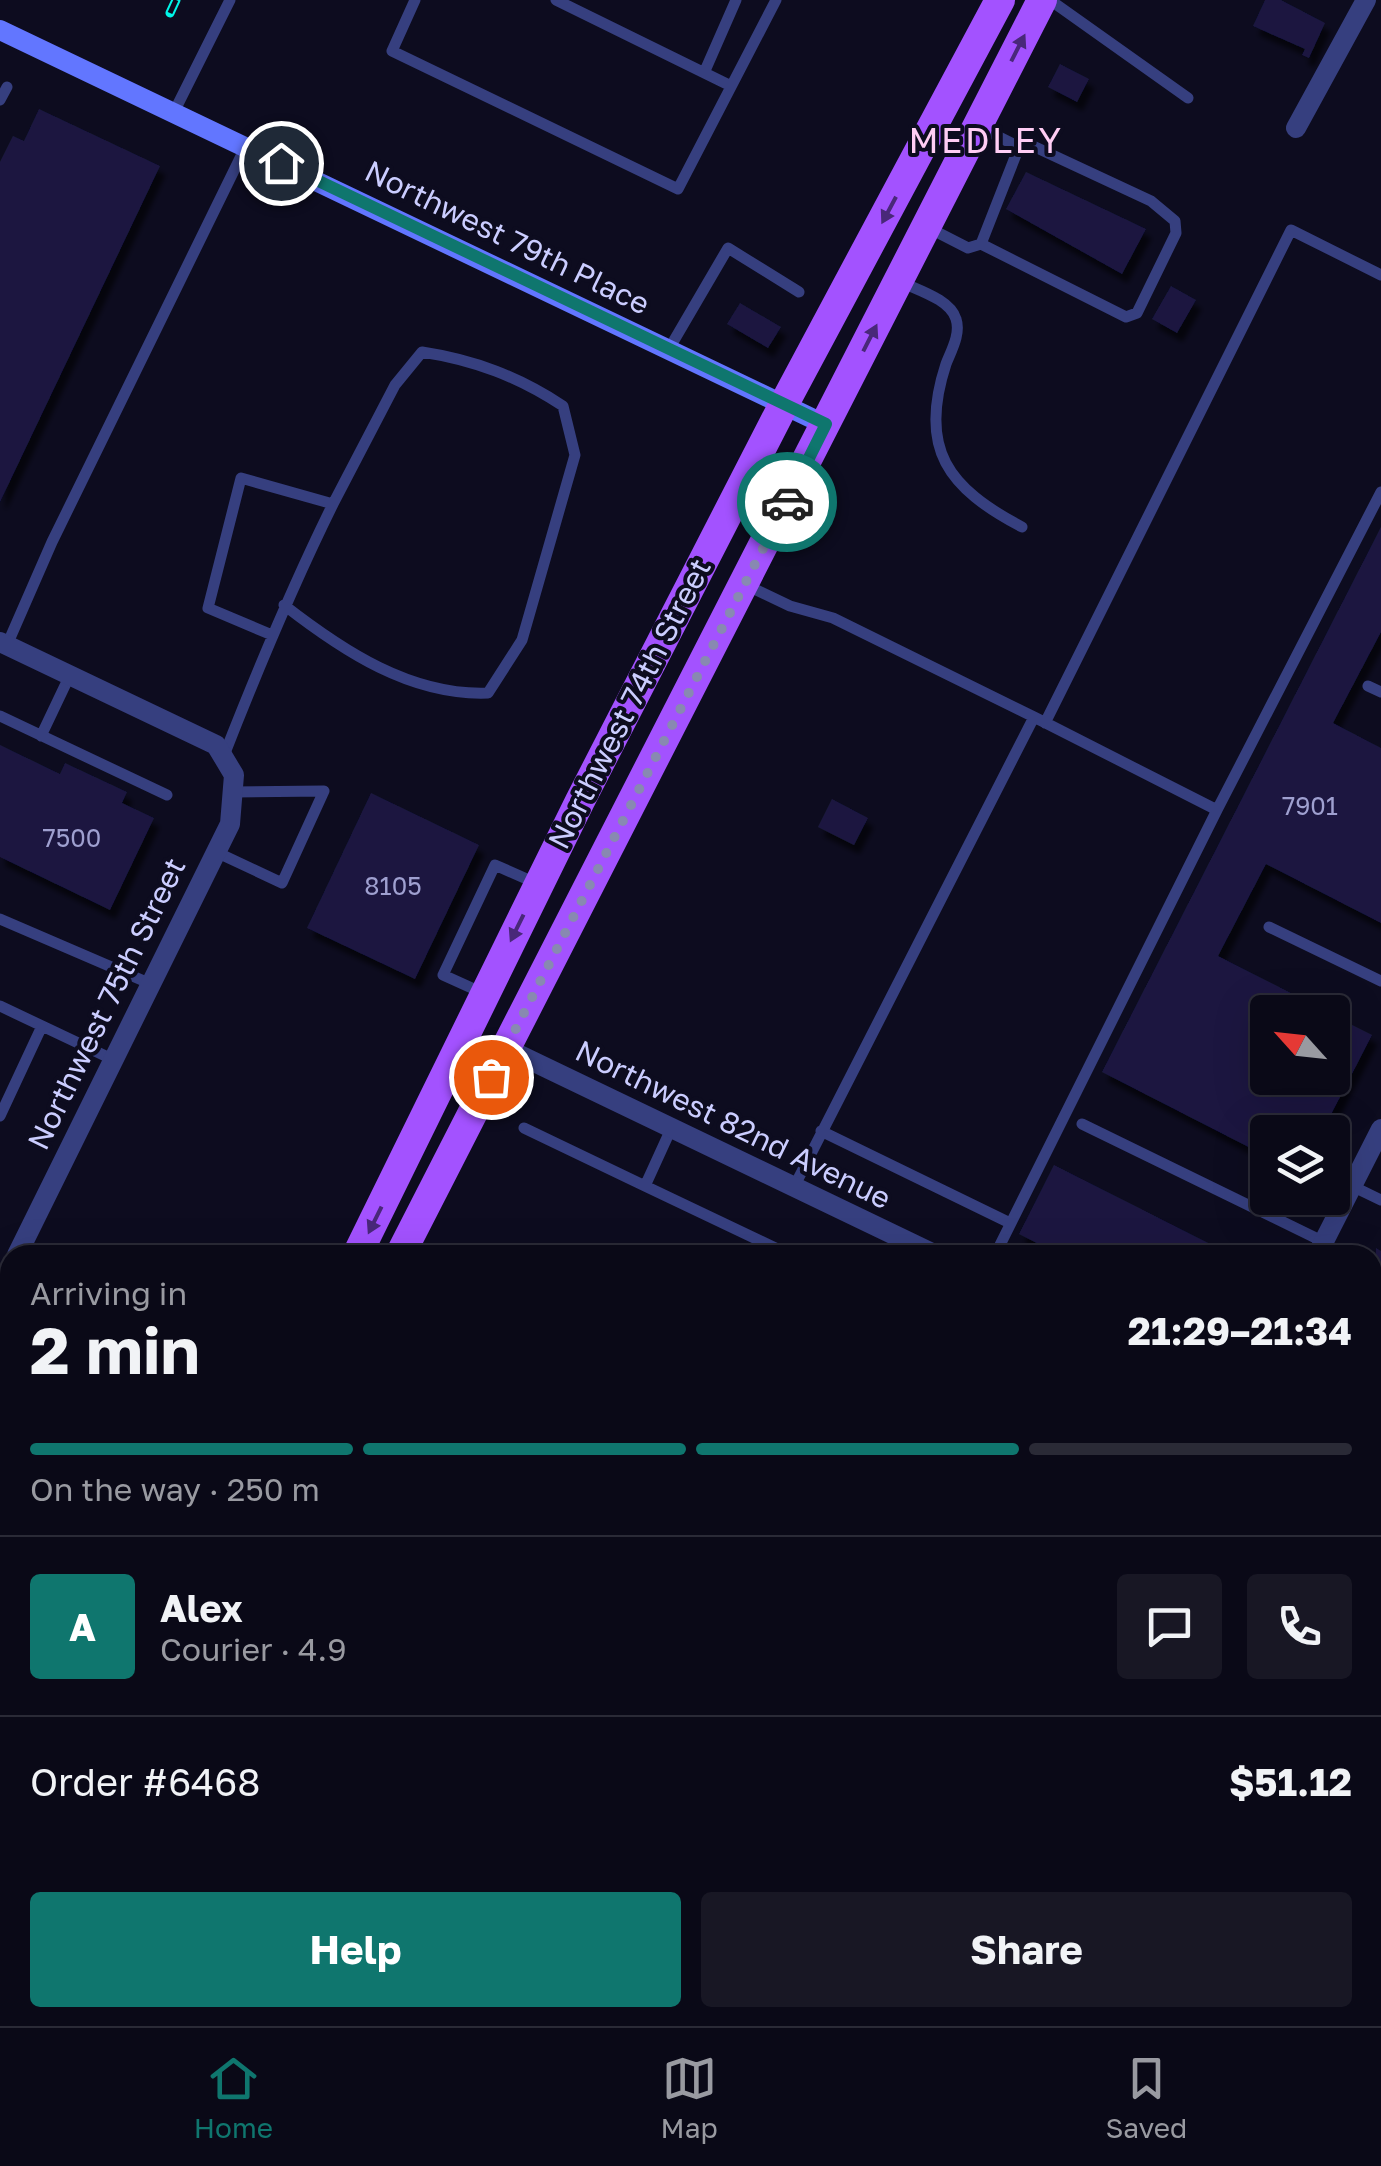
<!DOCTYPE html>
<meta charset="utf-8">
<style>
:root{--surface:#0a0917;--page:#181724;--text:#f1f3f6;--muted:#999aa1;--line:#2a2a36;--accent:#0f766e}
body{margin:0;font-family:"Golos Text",sans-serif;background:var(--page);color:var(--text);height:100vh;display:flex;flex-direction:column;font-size:38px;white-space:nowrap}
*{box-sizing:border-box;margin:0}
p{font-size:32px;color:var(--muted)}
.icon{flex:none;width:55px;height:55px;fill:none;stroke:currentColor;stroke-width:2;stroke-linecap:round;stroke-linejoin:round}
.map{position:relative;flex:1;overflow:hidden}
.details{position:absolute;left:0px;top:1245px;width:1382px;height:782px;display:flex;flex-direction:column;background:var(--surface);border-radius:30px 30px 0 0;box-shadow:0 10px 40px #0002,0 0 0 2px var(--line)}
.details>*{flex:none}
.needle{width:65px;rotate:297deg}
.tools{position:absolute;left:1250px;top:995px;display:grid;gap:20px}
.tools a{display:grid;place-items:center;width:100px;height:100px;border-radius:10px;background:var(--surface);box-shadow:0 10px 40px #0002,0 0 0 2px var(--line);font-size:50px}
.pin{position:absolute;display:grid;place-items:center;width:85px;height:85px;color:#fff;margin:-42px;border:5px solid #fff;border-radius:50%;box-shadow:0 2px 10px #0007}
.courier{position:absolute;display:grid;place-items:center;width:100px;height:100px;margin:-50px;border:8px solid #0f766e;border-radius:50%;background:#fff;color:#222;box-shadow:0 2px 12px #0007}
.headline em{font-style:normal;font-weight:700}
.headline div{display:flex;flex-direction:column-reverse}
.headline{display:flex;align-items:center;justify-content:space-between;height:170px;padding:0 30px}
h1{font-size:65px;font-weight:700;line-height:75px}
.bar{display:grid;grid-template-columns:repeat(4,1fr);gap:15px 10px;align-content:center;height:120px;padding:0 30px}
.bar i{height:12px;border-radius:8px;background:var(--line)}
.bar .active{background:var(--accent)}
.bar p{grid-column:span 4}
.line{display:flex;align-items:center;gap:25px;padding:0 30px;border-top:2px solid var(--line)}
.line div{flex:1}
.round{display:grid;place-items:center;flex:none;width:105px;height:105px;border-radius:10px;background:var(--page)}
.primary-button{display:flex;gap:20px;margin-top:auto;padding:20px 30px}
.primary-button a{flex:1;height:115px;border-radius:10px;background:var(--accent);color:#fff;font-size:40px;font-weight:700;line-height:115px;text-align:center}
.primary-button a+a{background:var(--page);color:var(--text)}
.dock{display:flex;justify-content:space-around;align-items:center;height:140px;border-top:2px solid var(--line);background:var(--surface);font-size:28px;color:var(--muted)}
.dock a{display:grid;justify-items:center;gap:5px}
.dock .active{color:var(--accent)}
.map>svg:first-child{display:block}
</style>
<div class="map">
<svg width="1381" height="2026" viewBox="0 0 1381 2026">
<defs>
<filter id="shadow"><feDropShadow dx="5.5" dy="9" stdDeviation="2.5" flood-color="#0009"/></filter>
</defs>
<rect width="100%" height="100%" fill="#0d0c1f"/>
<path fill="#1a1841" filter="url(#shadow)" d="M1265 0H1281L1325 23 1309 58 1302 55 1305 49 1253 26Z
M1060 64 1089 79 1077 102 1048 87Z
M39 109 160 166 0 502V162L13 136 24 141Z
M1026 172 1146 229 1122 274 1006 209Z
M1171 286 1196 300 1177 333 1152 319Z
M740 303 781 327 768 348 727 324Z
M1381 527V632L1333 723 1381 748V923L1266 864 1218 956 1328 1012H1268V1078H1332V1015L1372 1035 1322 1132H1268V1157L1102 1072Z
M0 745 60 774 65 763 127 792 122 803 154 818 110 910 0 857Z
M371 793 479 845 415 979 307 928Z
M832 799 868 818 854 845 818 827Z
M1054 1165 1232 1255H1060L1019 1234Z
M1376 1248 1381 1251V1384L1372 1380Z
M0 1375 10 1380V1473L0 1493Z
M1372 1515 1381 1519V1607L1372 1603Z
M0 1548 10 1574 3 1593 10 1596V1663L0 1658Z
M0 1669 10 1674V1780L0 1775Z
M1381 1870V1915L1372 1911V1888Z
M1372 2005 1381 2009V2026H1304L1308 2018H1372Z"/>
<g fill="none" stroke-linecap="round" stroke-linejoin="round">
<path stroke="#363f7f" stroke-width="11" d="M415 0 392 51 678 189 776 0
M556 0 731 86
M1050 0 1188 98
M704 73 736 0
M0 100 7 87
M174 112 230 0
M927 227 968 248 981 244 1019 147 979 127
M981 244 1126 317 1137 313 1176 233 1175 221 1151 201 1033 146 1019 147
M899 281C917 290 950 299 956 319 961 334 951 351 946 364 918 449 948 488 1022 527
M669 349 728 248 799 292
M746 585 790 606 833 618 1034 717 794 1187
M284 605C343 651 411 696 488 693L522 640 575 455 563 406C519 377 475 360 422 352L395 385 333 504
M7 645 52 542 246 146
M1368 686 1381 692
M0 716 167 795
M1045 723 1291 230 1381 275
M41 736 70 675
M223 758C257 671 292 587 333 504L241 478 208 608 272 635
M1217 810 1381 492
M216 852 282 883 324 791 232 792
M0 919 151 984
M1269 927 1381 981
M485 994 443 975 495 865 538 884
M0 1006 114 1060
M0 1116 42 1026
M1082 1124 1324 1242
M524 1128 645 1186
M671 1129 645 1186 790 1255
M821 1131 1010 1223
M1352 1186 1381 1200
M995 1255 1217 810 1034 717
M1372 1408 1381 1413
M1372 1673 1381 1677
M1372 1809 1381 1813
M0 1846 10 1851
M0 1882 10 1862
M1372 1962 1381 1966"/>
<path stroke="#363f7f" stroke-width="20" d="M1296 128 1366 0
M0 642 216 745 234 775 230 824 17 1255
M505 1048 936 1255
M1317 1255 1381 1129
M0 1291 10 1270
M0 1324 10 1329
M1372 1468 1381 1472
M1372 1760 1381 1744
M1236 2026 1240 2018"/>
<path stroke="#6276ff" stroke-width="20" d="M0 30 826 425"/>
<path stroke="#a352ff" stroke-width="30" d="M357 1255 580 801 784 404 1000 0
M400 1255 1042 0
M0 2010 10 1989
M38 2026 41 2018"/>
<g stroke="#00f6e8" stroke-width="9">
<path id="rail" d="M170 13 176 0"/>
</g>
<use href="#rail" stroke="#0d0c1f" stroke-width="5" stroke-dasharray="15" stroke-linecap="butt"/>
</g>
<defs><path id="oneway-solid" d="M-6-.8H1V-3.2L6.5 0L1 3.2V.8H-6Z" transform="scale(2.5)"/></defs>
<g fill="#492879">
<use href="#oneway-solid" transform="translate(1018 48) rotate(-63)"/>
<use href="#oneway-solid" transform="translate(889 210) rotate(118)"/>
<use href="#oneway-solid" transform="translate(870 338) rotate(-63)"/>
<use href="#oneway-solid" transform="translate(517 928) rotate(116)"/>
<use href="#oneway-solid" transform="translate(375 1220) rotate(116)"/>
</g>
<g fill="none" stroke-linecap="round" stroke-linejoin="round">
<path stroke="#8889b1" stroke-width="10" stroke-dasharray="0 18" d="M491 1077 787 502"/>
<path stroke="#0f766e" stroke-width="12" d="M281 163 826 424 787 502"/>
</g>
<g text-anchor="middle" stroke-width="8" stroke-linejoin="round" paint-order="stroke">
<g font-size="25" fill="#9fa0d0">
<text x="1310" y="815">7901</text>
<text x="72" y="847">7500</text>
<text x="393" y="895">8105</text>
</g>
<g font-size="30" fill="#cbcdff" stroke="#0d0c1f">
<text transform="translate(507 238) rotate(26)" y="10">Northwest 79th Place</text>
<text transform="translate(630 704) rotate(-63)" y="10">Northwest 74th Street</text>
<text transform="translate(107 1004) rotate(-64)" y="10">Northwest 75th Street</text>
<text transform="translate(733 1125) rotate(26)" y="10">Northwest 82nd Avenue</text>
</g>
<g font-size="35" letter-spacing="2.5" fill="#ffcdf4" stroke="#0d0c1f">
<text x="986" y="153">MEDLEY</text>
</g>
</g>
</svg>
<div class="tools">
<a><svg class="needle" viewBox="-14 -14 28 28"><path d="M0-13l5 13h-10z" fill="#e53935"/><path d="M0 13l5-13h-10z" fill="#999aa1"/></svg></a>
<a><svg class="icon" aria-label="layers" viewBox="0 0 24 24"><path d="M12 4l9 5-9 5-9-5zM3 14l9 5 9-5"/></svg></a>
</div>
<div class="pin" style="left:491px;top:1077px;background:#ea580c"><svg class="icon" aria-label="bag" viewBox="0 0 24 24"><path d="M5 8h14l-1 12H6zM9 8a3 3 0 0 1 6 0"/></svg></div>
<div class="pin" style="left:281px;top:163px;background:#1f2937"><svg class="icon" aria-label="home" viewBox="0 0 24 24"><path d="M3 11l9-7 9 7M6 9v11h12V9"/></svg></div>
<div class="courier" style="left:787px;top:502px"><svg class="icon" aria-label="car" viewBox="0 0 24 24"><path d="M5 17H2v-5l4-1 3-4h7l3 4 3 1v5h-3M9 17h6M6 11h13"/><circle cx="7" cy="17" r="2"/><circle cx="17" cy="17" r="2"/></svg></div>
<section class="details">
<div class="headline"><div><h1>2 min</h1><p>Arriving in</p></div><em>21:29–21:34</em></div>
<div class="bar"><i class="active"></i><i class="active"></i><i class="active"></i><i></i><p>On the way · 250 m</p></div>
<div class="line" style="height:180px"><b class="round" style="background:var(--accent);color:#fff">A</b><div><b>Alex</b><p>Courier · 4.9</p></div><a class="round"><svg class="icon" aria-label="chat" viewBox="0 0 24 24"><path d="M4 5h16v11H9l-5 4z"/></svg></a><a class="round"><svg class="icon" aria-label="phone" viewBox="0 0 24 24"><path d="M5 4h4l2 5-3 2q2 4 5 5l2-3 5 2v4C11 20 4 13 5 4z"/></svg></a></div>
<div class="line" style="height:130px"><div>Order #6468</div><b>$51.12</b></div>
<div class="primary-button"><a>Help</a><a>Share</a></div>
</section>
</div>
<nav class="dock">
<a class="active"><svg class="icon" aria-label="home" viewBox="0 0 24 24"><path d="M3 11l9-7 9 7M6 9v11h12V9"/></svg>Home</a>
<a><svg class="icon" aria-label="map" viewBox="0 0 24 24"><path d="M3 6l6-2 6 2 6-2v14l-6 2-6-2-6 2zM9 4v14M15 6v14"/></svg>Map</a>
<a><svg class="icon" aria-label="saved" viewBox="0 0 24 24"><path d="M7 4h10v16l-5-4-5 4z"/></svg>Saved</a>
</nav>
